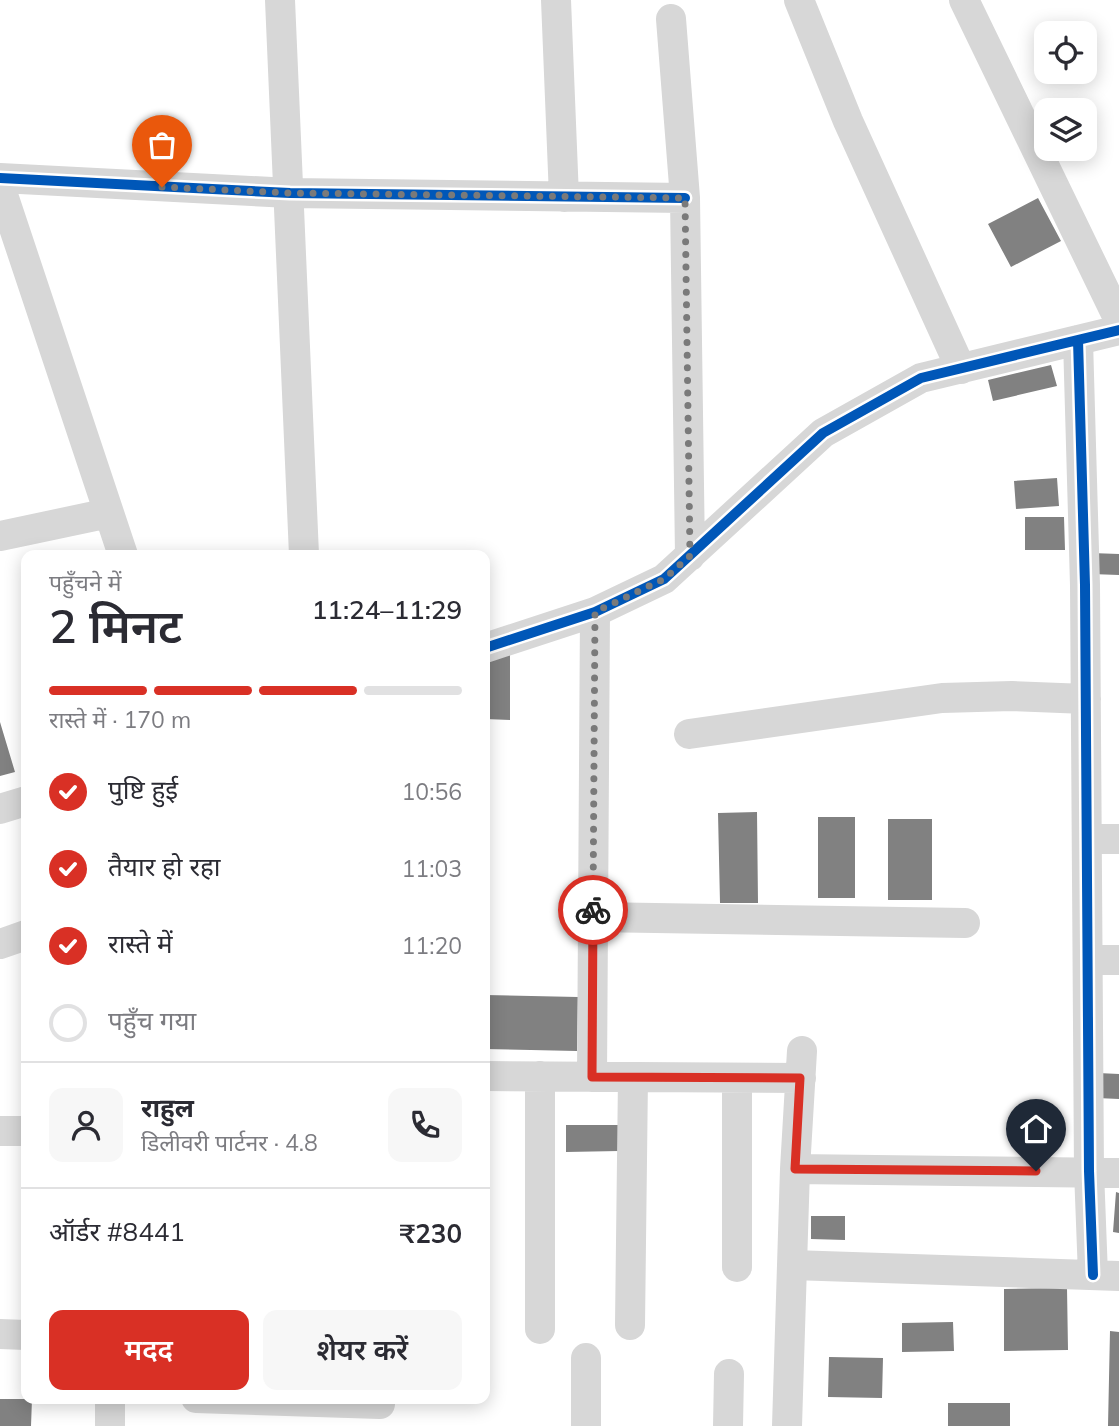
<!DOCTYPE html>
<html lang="hi">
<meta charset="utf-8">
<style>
:root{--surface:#fff;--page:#f7f7f7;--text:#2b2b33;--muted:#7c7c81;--line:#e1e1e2;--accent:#d93025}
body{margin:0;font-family:Mulish,"Noto Sans Devanagari",sans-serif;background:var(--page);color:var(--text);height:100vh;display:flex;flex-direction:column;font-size:26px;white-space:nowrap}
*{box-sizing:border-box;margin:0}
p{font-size:23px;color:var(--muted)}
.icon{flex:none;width:38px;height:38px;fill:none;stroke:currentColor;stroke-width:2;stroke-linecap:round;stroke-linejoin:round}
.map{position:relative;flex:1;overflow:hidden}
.drawer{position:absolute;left:21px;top:550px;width:469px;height:854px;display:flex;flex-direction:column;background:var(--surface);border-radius:14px;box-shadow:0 4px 18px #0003}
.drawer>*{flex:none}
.fabs{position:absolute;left:1034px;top:21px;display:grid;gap:14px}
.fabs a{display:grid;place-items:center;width:63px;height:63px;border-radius:14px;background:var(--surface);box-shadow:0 4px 18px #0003;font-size:35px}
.pin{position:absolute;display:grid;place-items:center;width:60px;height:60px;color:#fff;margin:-72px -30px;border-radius:50% 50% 50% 0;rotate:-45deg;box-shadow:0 0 7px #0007}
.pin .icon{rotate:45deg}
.courier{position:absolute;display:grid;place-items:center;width:70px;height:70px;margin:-35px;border:5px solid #d93025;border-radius:50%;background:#fff;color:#222;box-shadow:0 2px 9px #0007}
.head em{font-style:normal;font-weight:600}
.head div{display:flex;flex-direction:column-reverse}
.head{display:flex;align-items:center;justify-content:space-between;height:119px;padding:0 28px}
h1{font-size:46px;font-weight:600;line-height:52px}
.bar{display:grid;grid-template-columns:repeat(4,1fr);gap:10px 7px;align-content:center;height:84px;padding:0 28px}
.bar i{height:9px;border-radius:5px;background:var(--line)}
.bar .on{background:var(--accent)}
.bar p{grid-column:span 4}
.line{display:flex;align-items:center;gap:18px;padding:0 28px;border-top:2px solid var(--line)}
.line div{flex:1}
.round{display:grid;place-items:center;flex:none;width:74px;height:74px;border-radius:14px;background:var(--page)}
ol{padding:0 28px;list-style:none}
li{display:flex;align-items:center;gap:21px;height:77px}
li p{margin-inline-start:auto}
li .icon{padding:7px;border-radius:50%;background:var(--accent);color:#fff;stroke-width:4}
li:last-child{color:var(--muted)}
li i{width:38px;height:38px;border:4px solid var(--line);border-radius:50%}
.cta{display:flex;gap:14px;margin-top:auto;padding:14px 28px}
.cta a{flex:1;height:80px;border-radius:14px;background:var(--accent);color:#fff;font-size:28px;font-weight:600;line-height:80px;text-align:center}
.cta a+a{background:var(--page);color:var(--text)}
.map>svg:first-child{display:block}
</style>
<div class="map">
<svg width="1119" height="1426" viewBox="0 0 1119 1426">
<rect width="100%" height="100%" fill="#fff"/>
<path fill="#818181" d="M1038 198 1061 241 1011 267 988 224Z
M1051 365 1057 386 993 401 988 380Z
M1057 478 1059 506 1016 509 1014 481Z
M1025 517H1064L1065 550H1025Z
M1091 553 1119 554V575L1091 574Z
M510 649V720L485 719V655Z
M0 722 15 772 0 776Z
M757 812 758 903H720L718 813Z
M818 817H855V898H818Z
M888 819H932V900H888Z
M485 995 578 997 577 1051 485 1049Z
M1098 1073 1119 1074V1099L1097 1098Z
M566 1125H618L619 1151 566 1152Z
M1116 1192 1119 1193V1233L1113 1232Z
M811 1216H845V1240L811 1239Z
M1067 1288 1068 1350 1004 1351V1289Z
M953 1322 954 1351 902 1352V1323Z
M1110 1331 1119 1332V1426H1108Z
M829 1357 883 1358 882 1398 828 1397Z
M0 1399H32L31 1426H0Z
M948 1403H1010V1426H948Z"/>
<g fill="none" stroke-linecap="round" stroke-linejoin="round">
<path stroke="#d7d7d7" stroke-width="30" d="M280 0 304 555
M556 0 564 197
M799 0 848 121 961 369
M964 0 1119 320
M671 19 685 198 690 556
M0 178 290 193 685 198
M0 186 123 555
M1078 340 1085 585 1089 1171 1093 1275
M0 536 109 513
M485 648 595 612 664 579 823 433 921 378 1119 330
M689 734 942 698 1012 696 1086 699
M0 809 26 801
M1087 839H1119
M593 917 965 923
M0 944 26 935
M1088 960H1119
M485 1076 801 1078
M540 1076V1329
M592 1077 595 612
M737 1078V1267
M0 1131H26
M795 1169 1119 1173
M792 1265 1119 1276
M630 1325 633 1077
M0 1334 26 1335
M196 1398 380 1404
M110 1426V1398
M586 1426V1358
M728 1426 729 1374
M787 1426 795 1169 802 1051"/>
<g stroke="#fff" stroke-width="15">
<path id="cycleway" d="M0 178 290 193 685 198
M1078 340 1085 585 1089 1171 1093 1275
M485 648 595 612 664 579 823 433 921 378 1119 330"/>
</g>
<use href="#cycleway" stroke="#0057b8" stroke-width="10"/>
</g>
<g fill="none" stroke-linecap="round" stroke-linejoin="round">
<path stroke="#7a7a7a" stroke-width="7" stroke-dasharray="0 12.6" d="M162 187 290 193 685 198 690 556 664 579 595 612 593 910"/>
<path stroke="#d93025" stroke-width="9" d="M593 910 592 1077 800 1078 795 1169 1036 1171"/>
</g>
</svg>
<div class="fabs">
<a><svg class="icon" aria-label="locate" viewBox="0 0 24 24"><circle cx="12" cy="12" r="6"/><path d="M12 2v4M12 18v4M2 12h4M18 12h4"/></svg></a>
<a><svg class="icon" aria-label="layers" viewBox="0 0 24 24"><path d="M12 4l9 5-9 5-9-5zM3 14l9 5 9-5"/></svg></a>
</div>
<div class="pin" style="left:162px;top:187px;background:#ea580c"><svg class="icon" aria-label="bag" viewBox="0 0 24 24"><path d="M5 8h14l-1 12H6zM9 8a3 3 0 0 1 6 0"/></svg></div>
<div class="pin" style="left:1036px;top:1171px;background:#1f2937"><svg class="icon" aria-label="home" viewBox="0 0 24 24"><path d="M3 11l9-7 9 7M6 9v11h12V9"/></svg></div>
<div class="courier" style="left:593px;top:910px"><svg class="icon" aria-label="bike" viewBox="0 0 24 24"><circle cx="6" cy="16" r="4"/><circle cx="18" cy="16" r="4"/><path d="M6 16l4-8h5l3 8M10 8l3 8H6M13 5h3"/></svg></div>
<section class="drawer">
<div class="head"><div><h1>2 मिनट</h1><p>पहुँचने में</p></div><em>11:24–11:29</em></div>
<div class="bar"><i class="on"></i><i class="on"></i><i class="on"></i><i></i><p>रास्ते में · 170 m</p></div>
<ol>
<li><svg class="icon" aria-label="check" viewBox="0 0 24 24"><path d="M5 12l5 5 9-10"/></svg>पुष्टि हुई<p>10:56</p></li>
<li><svg class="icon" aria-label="check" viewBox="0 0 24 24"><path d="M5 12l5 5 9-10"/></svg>तैयार हो रहा<p>11:03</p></li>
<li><svg class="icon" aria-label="check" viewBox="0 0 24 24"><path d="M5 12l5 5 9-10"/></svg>रास्ते में<p>11:20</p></li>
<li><i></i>पहुँच गया</li>
</ol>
<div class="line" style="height:126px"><a class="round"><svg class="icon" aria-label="person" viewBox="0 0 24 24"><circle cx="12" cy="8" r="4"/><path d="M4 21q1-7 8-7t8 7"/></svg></a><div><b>राहुल</b><p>डिलीवरी पार्टनर · 4.8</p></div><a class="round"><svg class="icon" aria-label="phone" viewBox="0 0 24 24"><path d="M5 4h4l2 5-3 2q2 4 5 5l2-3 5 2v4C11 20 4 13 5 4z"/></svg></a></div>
<div class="line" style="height:91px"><div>ऑर्डर #8441</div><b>₹230</b></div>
<div class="cta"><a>मदद</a><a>शेयर करें</a></div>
</section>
</div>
